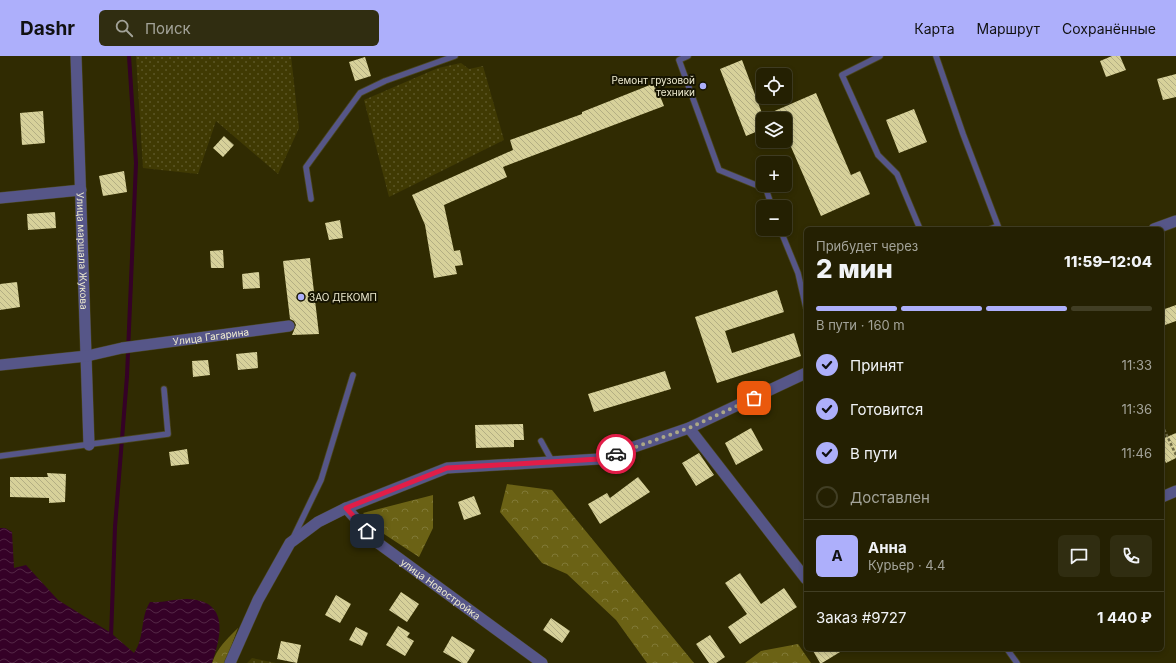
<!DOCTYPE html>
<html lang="ru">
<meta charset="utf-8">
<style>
:root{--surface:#242002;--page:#302d11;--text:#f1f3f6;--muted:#a3a399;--line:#413e24;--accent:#adaffb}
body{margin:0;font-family:Inter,sans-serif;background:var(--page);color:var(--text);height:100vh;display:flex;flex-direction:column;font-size:15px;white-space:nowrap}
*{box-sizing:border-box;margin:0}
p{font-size:13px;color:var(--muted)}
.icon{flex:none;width:22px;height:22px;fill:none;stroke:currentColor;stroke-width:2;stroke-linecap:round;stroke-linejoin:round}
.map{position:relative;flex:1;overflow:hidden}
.sheet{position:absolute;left:804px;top:171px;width:360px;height:424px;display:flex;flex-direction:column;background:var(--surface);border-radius:6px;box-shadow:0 2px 6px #0003,0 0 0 1px var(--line)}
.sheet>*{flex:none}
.controls{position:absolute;left:756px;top:12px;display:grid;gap:8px}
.controls a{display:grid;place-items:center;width:36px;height:36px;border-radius:6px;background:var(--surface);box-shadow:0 2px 6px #0003,0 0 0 1px var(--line);font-size:20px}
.pin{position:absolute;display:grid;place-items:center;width:34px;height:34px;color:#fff;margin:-17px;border-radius:8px;box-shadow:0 2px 6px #0006}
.courier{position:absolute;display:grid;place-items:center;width:40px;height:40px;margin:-20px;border:3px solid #e11d48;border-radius:50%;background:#fff;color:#222;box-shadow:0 1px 5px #0007}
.headline em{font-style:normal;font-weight:800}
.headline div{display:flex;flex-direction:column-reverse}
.headline{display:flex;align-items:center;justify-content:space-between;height:68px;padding:0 12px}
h1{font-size:26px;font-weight:800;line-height:30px}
.bar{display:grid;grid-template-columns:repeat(4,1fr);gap:6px 4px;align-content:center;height:48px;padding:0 12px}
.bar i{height:5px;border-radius:3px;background:var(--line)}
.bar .selected{background:var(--accent)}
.bar p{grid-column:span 4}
.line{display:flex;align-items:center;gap:10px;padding:0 12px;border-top:1px solid var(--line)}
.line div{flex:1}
.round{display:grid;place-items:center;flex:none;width:42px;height:42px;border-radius:6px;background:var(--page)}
ol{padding:0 12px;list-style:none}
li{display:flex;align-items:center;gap:12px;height:44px}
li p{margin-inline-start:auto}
li .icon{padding:4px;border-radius:50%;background:var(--accent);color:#111;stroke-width:4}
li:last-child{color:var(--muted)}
li i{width:22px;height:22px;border:2px solid var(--line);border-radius:50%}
header{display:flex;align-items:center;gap:24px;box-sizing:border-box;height:56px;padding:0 20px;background:var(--accent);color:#111}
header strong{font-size:19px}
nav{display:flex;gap:22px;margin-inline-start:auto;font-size:14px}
.search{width:280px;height:36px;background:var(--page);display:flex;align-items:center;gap:10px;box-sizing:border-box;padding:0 14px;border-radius:6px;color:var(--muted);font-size:15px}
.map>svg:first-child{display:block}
</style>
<header>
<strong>Dashr</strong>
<div class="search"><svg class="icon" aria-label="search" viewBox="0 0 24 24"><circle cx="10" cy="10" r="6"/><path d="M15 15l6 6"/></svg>Поиск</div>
<nav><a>Карта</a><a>Маршрут</a><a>Сохранённые</a></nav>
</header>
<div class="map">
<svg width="1176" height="607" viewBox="0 0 1176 607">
<defs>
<pattern id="grass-dots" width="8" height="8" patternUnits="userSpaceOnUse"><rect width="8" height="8" fill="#403a03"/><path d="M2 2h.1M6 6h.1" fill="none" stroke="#5c5727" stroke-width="1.8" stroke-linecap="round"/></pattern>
<pattern id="forest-crowns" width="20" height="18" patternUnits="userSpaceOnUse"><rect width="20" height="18" fill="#6b6215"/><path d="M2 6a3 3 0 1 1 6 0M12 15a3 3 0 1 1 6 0" fill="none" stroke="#807936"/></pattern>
<pattern id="water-waves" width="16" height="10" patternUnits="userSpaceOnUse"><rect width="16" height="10" fill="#350127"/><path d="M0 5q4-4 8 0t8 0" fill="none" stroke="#532645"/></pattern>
<pattern id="building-back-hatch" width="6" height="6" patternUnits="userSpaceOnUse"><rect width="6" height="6" fill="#d7d19a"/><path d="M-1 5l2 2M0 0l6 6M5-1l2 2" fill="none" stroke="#b3ae83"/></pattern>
</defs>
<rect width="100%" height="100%" fill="#302b02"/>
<path fill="url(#grass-dots)" d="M136 0H291L299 72 278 118 216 65 198 118 143 112Z
M461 7 469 13 483 10 504 84 389 141 364 44 438 12Z
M252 602 276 607H247Z"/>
<path fill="url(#forest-crowns)" d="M507 428 552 434 694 607H647L616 564 567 518 542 507 500 456Z
M433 439V472L419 501 384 478 363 457Z
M238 572 225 607H212C217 592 227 583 238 572Z
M798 588 811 607H745L761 595Z"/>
<path fill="url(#water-waves)" d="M0 472H5L12 476 14 512 26 509 58 544 111 577 134 597C145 582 140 561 150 546 162 547 174 543 187 543 229 544 222 579 212 607H0Z"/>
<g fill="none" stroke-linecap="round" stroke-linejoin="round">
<path stroke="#350127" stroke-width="4" d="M111 581 115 471 127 320 136 107 129 0"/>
</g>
<path fill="url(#building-back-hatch)" d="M1112 0H1120L1126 14 1106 21 1100 5Z
M365 1 371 20 355 25 349 6Z
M742 4 763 60 816 37 851 119 860 115 870 138 821 160 785 77V63H763V73L746 80 720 13Z
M1176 18V41L1163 44 1157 23Z
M655 27 664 50 503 111 507 121 444 149 454 195 460 194 463 209 455 210 457 218 434 222 425 169 412 139 513 94 510 84 582 58V56Z
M914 53 927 86 899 97 886 64Z
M43 55 45 87 22 89 20 57Z
M224 80 234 89 223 101 213 92Z
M124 115 127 136 103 140 99 120Z
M55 156 56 172 28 174 27 158Z
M340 164 343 182 329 184 325 167Z
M223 194 224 212H211L210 195Z
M310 202 319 278 292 279 296 269 294 265 290 263 283 205Z
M259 216 260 232 243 233 242 218Z
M17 226 20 251 0 254V228Z
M777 234 784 256 725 275 732 297 794 277 801 300 717 327 695 261Z
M1176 249V265L1165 269 1162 254Z
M257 296 258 312 238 314 236 298Z
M208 304 210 319 193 321 192 305Z
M665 315 671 333 594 356 588 338Z
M523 368 524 384H514V391L476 392 475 369Z
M751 372 763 394 736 409 725 387Z
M1176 377V402L1166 407 1162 398V383Z
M187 393 189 408 171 410 169 396Z
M699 397 714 419 696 430 682 407Z
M47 417 66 418 65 446 49 447V442L10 441V421H48Z
M638 421 650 436 600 468 588 448 607 437 610 442Z
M474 440 481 458 464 464 458 446Z
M740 517 761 548 784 532 797 551 740 588 728 571 747 558 725 527Z
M401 536 419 548 407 566 389 554Z
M336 539 351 548 340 567 325 559Z
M551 562 570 575 562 587 543 574Z
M398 570 410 577 407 581 414 585 405 600 386 589Z
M356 571 368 577 362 590 349 584Z
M710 579 725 601 716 607H709L696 588Z
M452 580 475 594 467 607H462L443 596Z
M281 585 301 589 297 607 277 603Z
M812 593H845L822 607H820Z"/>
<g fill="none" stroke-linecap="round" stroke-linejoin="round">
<g stroke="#4a461f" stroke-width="7">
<path id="lane" d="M688 0 679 4 719 114 766 133 772 151
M880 0 842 19 878 99 897 118 920 173
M936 0 963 78 998 170 990 173
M311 143 306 111 360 37 385 25 455 0
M780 173 798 217 806 252
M541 385 553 407
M0 400 168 378 164 333
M293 482 321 424 353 319
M1007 593 1017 607"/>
</g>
<g stroke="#4a461f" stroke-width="12">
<g id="street">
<path id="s1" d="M76 0 89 389"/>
<path d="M0 142 81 134"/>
<path d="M1154 173 1176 165"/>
<path id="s2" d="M0 309 87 300 122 292 289 270"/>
<path d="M689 372 806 523"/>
<path d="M1162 441 1176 435"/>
<path id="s3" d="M346 452 378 487 542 607"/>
<path d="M230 607 258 544 290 487 318 466 346 452 447 412 599 403 689 372 806 317"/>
</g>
</g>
<path stroke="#6d6944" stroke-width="2.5" stroke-dasharray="3 2" stroke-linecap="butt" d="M1162 369 1176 399"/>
<use href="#lane" stroke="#565688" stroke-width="5.5"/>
<use href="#street" stroke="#565688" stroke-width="11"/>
</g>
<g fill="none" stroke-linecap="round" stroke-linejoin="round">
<path stroke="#aba787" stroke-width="4" stroke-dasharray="0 7.2" d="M616 398 689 372 754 342"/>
<path stroke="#e11d48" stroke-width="5" d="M367 475 346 452 447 412 599 403 616 398"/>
</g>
<g fill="#adaffb" stroke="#161401" stroke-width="1.5">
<circle cx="703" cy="30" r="4"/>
<circle cx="301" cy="241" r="4"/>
</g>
<g text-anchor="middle" stroke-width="4" stroke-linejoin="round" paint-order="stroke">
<g font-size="10" fill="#edeacf" stroke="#161401" text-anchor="end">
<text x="695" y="28">Ремонт грузовой<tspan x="695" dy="12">техники</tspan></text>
<text x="309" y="245" text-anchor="start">ЗАО ДЕКОМП</text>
</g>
<g font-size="10" fill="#edeacf" stroke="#161401">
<text dy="4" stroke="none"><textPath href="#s1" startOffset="195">Улица маршала Жукова</textPath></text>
<text dy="4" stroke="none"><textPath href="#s2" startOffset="213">Улица Гагарина</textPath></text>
<text dy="4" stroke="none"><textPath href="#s3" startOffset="125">улица Новостройка</textPath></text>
</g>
</g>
</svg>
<div class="controls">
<a><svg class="icon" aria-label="locate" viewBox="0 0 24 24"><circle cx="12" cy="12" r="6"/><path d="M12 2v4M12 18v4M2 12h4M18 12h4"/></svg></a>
<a><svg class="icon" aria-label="layers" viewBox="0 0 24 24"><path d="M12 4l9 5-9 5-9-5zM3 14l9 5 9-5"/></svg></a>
<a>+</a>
<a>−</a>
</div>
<div class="pin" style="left:754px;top:342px;background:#ea580c"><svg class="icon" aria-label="bag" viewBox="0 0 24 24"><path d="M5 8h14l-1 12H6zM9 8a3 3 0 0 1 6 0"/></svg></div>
<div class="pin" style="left:367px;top:475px;background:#1f2937"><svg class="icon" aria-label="home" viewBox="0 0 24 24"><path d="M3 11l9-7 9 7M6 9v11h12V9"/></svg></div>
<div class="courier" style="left:616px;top:398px"><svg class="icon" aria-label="car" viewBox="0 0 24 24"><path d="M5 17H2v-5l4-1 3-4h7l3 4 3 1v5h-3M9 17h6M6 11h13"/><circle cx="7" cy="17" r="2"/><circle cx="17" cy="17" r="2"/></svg></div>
<section class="sheet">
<div class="headline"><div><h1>2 мин</h1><p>Прибудет через</p></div><em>11:59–12:04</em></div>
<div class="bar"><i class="selected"></i><i class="selected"></i><i class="selected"></i><i></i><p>В пути · 160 m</p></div>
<ol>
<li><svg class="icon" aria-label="check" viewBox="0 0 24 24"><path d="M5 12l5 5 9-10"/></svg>Принят<p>11:33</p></li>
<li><svg class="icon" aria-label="check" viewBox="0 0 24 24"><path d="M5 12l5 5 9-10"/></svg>Готовится<p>11:36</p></li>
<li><svg class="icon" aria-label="check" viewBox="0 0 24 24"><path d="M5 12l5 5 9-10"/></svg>В пути<p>11:46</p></li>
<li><i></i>Доставлен</li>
</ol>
<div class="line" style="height:72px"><b class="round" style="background:var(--accent);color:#111">А</b><div><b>Анна</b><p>Курьер · 4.4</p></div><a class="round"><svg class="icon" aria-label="chat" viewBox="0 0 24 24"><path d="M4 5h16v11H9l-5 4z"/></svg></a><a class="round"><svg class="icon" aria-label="phone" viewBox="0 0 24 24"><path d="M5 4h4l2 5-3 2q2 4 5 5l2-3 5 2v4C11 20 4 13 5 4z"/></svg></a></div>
<div class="line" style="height:52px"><div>Заказ #9727</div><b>1 440 ₽</b></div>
</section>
</div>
